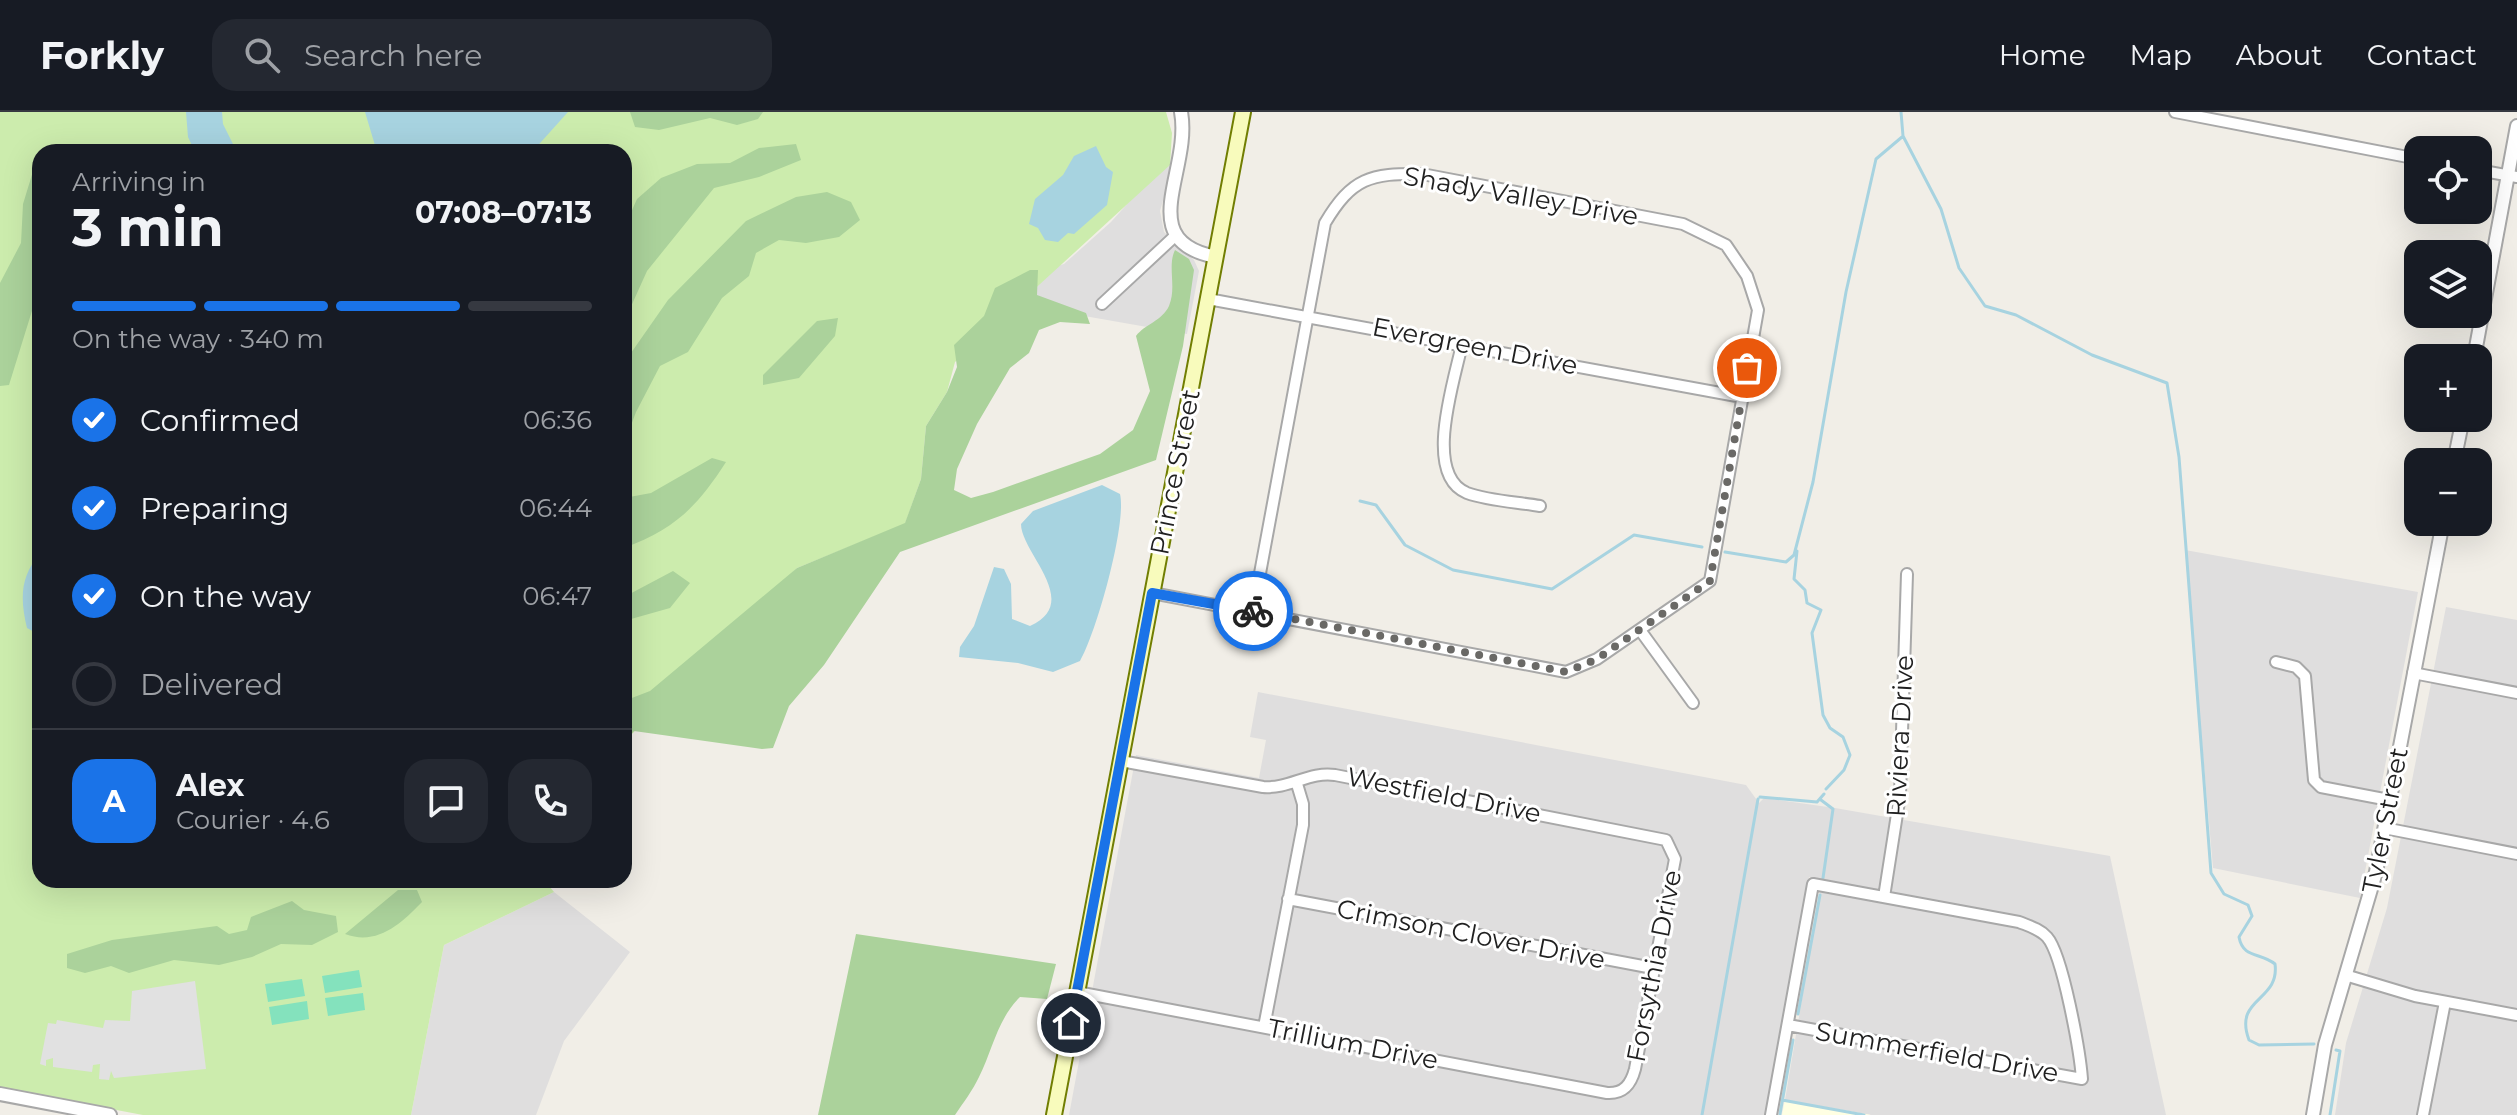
<!DOCTYPE html>
<meta charset="utf-8">
<style>
:root{--surface:#171b24;--page:#242831;--text:#f1f3f6;--muted:#9ea1a6;--line:#363941;--accent:#1a73e8}
body{margin:0;font-family:Montserrat,sans-serif;background:var(--page);color:var(--text);height:100vh;display:flex;flex-direction:column;font-size:30px;white-space:nowrap}
*{box-sizing:border-box;margin:0}
p{font-size:26px;color:var(--muted)}
.icon{flex:none;width:44px;height:44px;fill:none;stroke:currentColor;stroke-width:2;stroke-linecap:round;stroke-linejoin:round}
.map{position:relative;flex:1;overflow:hidden}
.details{position:absolute;left:32px;top:32px;width:600px;height:744px;display:flex;flex-direction:column;background:var(--surface);border-radius:24px;box-shadow:0 8px 32px #0002}
.details>*{flex:none}
.controls{position:absolute;left:2404px;top:24px;display:grid;gap:16px}
.controls a{display:grid;place-items:center;width:88px;height:88px;border-radius:16px;background:var(--surface);box-shadow:0 8px 32px #0002;font-size:40px}
.pin{position:absolute;display:grid;place-items:center;width:68px;height:68px;color:#fff;margin:-34px;border:4px solid #fff;border-radius:50%;box-shadow:0 2px 8px #0007}
.courier{position:absolute;display:grid;place-items:center;width:80px;height:80px;margin:-40px;border:6px solid #1a73e8;border-radius:50%;background:#fff;color:#222;box-shadow:0 2px 10px #0007}
.head em{font-style:normal;font-weight:700}
.head div{display:flex;flex-direction:column-reverse}
.head{display:flex;align-items:center;justify-content:space-between;height:136px;padding:0 40px}
h1{font-size:52px;font-weight:700;line-height:60px}
.bar{display:grid;grid-template-columns:repeat(4,1fr);gap:12px 8px;align-content:center;height:96px;padding:0 40px}
.bar i{height:10px;border-radius:6px;background:var(--line)}
.bar .on{background:var(--accent)}
.bar p{grid-column:span 4}
.line{display:flex;align-items:center;gap:20px;padding:0 40px;border-top:2px solid var(--line)}
.line div{flex:1}
.round{display:grid;place-items:center;flex:none;width:84px;height:84px;border-radius:24px;background:var(--page)}
ol{padding:0 40px;list-style:none}
li{display:flex;align-items:center;gap:24px;height:88px}
li p{margin-inline-start:auto}
li .icon{padding:8px;border-radius:50%;background:var(--accent);color:#fff;stroke-width:4}
li:last-child{color:var(--muted)}
li i{width:44px;height:44px;border:4px solid var(--line);border-radius:50%}
header{display:flex;align-items:center;gap:48px;box-sizing:border-box;height:112px;padding:0 40px;background:var(--surface);border-bottom:2px solid var(--line)}
header strong{font-size:38px}
nav{display:flex;gap:44px;margin-inline-start:auto;font-size:28px}
.search{width:560px;height:72px;background:var(--page);display:flex;align-items:center;gap:20px;box-sizing:border-box;padding:0 28px;border-radius:24px;color:var(--muted);font-size:30px}
.map>svg:first-child{display:block}
</style>
<header>
<strong>Forkly</strong>
<div class="search"><svg class="icon" aria-label="search" viewBox="0 0 24 24"><circle cx="10" cy="10" r="6"/><path d="M15 15l6 6"/></svg>Search here</div>
<nav><a>Home</a><a>Map</a><a>About</a><a>Contact</a></nav>
</header>
<div class="map">
<svg width="2517" height="1003" viewBox="0 0 2517 1003">
<rect width="100%" height="100%" fill="#f1eee7"/>
<path fill="#dfdede" d="M1165 50 1172 56 1160 99 1164 120 1194 148 1199 159 1187 222 993 188 1029 162 1064 152 1111 110Z
M2185 438 2418 480 2360 786 2213 756Z
M2446 495 2517 508V1003H2335L2346 931 2387 796Z
M1258 580 1746 673 1759 691 1764 686 1835 696 2110 744 2166 1003H1871L1785 988 1822 768 1809 765 1765 1003H1069L1136 643 1259 666 1266 628 1250 625Z
M554 780 630 840 564 929 536 1003H411L444 833Z"/>
<path fill="#ffffe3" d="M1785 988 1871 1003H1782Z"/>
<path fill="#ccecad" d="M0 0H1166L1172 21 1170 53 955 250 947 280 926 314 921 367 905 412 797 456 624 630V40H40V768H544L554 780 444 833 411 1003H143L0 976Z"/>
<path fill="#abd29b" d="M630 0H763L758 7 737 13 710 6 659 18 635 15Z
M796 32 801 48 759 65 714 76 647 159 624 210V116L637 87 661 66 697 52 730 51 759 36Z
M40 52V173L9 273 0 274V171L21 131 23 92 34 56Z
M827 80 851 90 860 108 839 125 806 131 779 128 756 141 749 164 722 186 688 240 660 254 636 300 624 332V251L668 188 746 109 796 85Z
M1175 138 1189 147 1194 158 1183 234 1156 348 900 440 824 553 789 594 773 636 762 637 634 619 624 630V589L650 579 797 456 905 411 921 367 926 314 947 280 957 255 954 233 984 204 995 176 1030 158H1038L1037 183 1086 201 1090 212 1060 210 1039 218 1029 241 1010 256 977 312 957 357 954 378 971 386 993 380 1100 342 1133 318 1150 279 1136 224C1145 212 1162 209 1169 194 1177 175 1167 154 1175 138Z
M838 206 835 224 799 266 763 273V263L817 209Z
M712 346 726 350C697 395 675 417 624 436V386L651 381Z
M673 459 690 471 670 496 624 509V485Z
M398 778H417L422 790C401 812 377 834 345 822Z
M292 789 304 798 336 804 338 820 312 833 281 832 252 845 219 853 174 848 129 861 111 854 85 861 67 856V842L112 828 217 814 229 822 247 818 251 805Z
M856 822 1056 852 1047 887 1020 885C997 908 993 937 979 965 973 978 963 991 955 1003H818Z"/>
<path fill="#84e2bd" d="M359 858 362 875 325 881 322 864Z
M302 867 305 884 268 890 265 872Z
M363 881 365 898 328 904 325 886Z
M307 889 309 907 272 913 269 895Z"/>
<path fill="#e1e1e1" d="M195 869 206 957 114 966 111 959 109 968 99 967 100 952 93 953 92 960 53 955V946L46 948V954L40 952 48 911 56 912 57 908 103 916 105 908 130 909 132 879Z"/>
<path fill="#a7d3e0" d="M186 0H222L223 12 237 40H195L188 25Z
M365 0H568L532 40H377Z
M1096 34 1106 55 1113 60 1107 93 1074 122 1068 121 1058 130 1045 128 1038 116 1029 112 1035 87 1063 63 1074 44Z
M1102 373 1120 382C1127 412 1096 522 1080 549L1053 560 1018 551 959 545 960 535 974 514 994 455 1004 457 1011 472 1012 507 1030 514C1083 490 1021 441 1021 412L1033 399Z
M40 442V523L27 516C20 487 20 464 40 442Z"/>
<g fill="none" stroke-linecap="round" stroke-linejoin="round">
<path stroke="#a7d3e0" stroke-width="3" d="M1901 0 1903 24 1941 97 1959 156 1985 194 2016 203 2092 243 2167 271 2179 345 2211 761 2224 782 2248 793 2252 804 2239 825C2243 847 2261 840 2275 852 2280 890 2233 885 2249 928L2259 933 2314 932
M1360 389 1376 393 1405 433 1453 458 1552 477 1634 423 1702 435
M1797 439 1794 467 1805 478 1807 491 1821 498 1812 521 1823 603 1830 616 1843 625 1850 643 1844 658 1826 677
M1725 440 1786 450 1794 443 1813 370 1846 180 1876 47 1902 25
M1760 685 1817 690 1824 682
M1821 688 1833 697 1823 766
M1798 902 1820 783
M1782 988 1864 1003
M1780 1002 1793 928
M1702 1003 1758 687
M2330 1003 2340 939 2336 938"/>
<g stroke="#a8a8a8" stroke-width="14">
<path id="minor" d="M2175 0 2418 47
M2478 58 2517 65
M1208 187 1742 285
M1102 192 1175 124
M1462 232C1455 267 1422 363 1467 381 1489 389 1517 390 1540 394
M1152 481 1566 560 1597 547 1710 469 1758 198 1747 164 1726 133 1683 112 1422 62C1370 61 1352 66 1325 111L1253 499
M1640 518 1693 591
M2276 550 2296 555 2305 564 2314 668 2321 675 2389 688
M2413 561 2517 581
M2384 716 2517 742
M1884 785 1900 683 1907 462
M1288 787 1653 856
M2345 863 2415 884 2517 903
M1077 880 1607 981C1624 982 1631 972 1635 957L1675 747 1666 728 1335 663C1310 659 1289 677 1263 675L1121 649
M1264 915 1303 713V692L1297 672
M1771 1003 1813 772 2019 810C2029 814 2040 817 2047 825 2063 843 2080 941 2082 967L1788 913
M2423 1003 2445 890"/>
</g>
<g stroke="#a8a8a8" stroke-width="16">
<path id="tertiary" d="M1181 0C1192 59 1132 129 1216 145
M2474 246 2517 14
M2454 350 2463 306
M0 982 110 1003
M2313 1003 2325 933 2376 760 2443 410"/>
</g>
<g stroke="#717e02" stroke-width="18">
<path id="secondary" d="M1054 1003 1243 0"/>
</g>
<use href="#minor" stroke="#fff" stroke-width="10"/>
<use href="#tertiary" stroke="#fff" stroke-width="12"/>
<use href="#secondary" stroke="#f8fbbc" stroke-width="14"/>
</g>
<g fill="none" stroke-linecap="round" stroke-linejoin="round">
<path stroke="#6a6966" stroke-width="8" stroke-dasharray="0 14.4" d="M1253 499 1566 560 1597 547 1710 469 1747 256"/>
<path stroke="#1a73e8" stroke-width="10" d="M1071 911 1152 481 1253 499"/>
</g>
<g text-anchor="middle" stroke-width="6" stroke-linejoin="round" paint-order="stroke">
<g font-size="26" fill="#212121" stroke="#fff">
<text transform="translate(1521 84) rotate(10)" y="9">Shady Valley Drive</text>
<text transform="translate(1475 234) rotate(11)" y="9">Evergreen Drive</text>
<text transform="translate(1175 360) rotate(-79)" y="9">Prince Street</text>
<text transform="translate(1900 624) rotate(-87)" y="9">Riviera Drive</text>
<text transform="translate(1444 683) rotate(11)" y="9">Westfield Drive</text>
<text transform="translate(2385 708) rotate(-79)" y="9">Tyler Street</text>
<text transform="translate(1471 822) rotate(11)" y="9">Crimson Clover Drive</text>
<text transform="translate(1654 854) rotate(-79)" y="9">Forsythia Drive</text>
<text transform="translate(1353 932) rotate(11)" y="9">Trillium Drive</text>
<text transform="translate(1937 940) rotate(10)" y="9">Summerfield Drive</text>
</g>
</g>
</svg>
<div class="controls">
<a><svg class="icon" aria-label="locate" viewBox="0 0 24 24"><circle cx="12" cy="12" r="6"/><path d="M12 2v4M12 18v4M2 12h4M18 12h4"/></svg></a>
<a><svg class="icon" aria-label="layers" viewBox="0 0 24 24"><path d="M12 4l9 5-9 5-9-5zM3 14l9 5 9-5"/></svg></a>
<a>+</a>
<a>−</a>
</div>
<div class="pin" style="left:1747px;top:256px;background:#ea580c"><svg class="icon" aria-label="bag" viewBox="0 0 24 24"><path d="M5 8h14l-1 12H6zM9 8a3 3 0 0 1 6 0"/></svg></div>
<div class="pin" style="left:1071px;top:911px;background:#1f2937"><svg class="icon" aria-label="home" viewBox="0 0 24 24"><path d="M3 11l9-7 9 7M6 9v11h12V9"/></svg></div>
<div class="courier" style="left:1253px;top:499px"><svg class="icon" aria-label="bike" viewBox="0 0 24 24"><circle cx="6" cy="16" r="4"/><circle cx="18" cy="16" r="4"/><path d="M6 16l4-8h5l3 8M10 8l3 8H6M13 5h3"/></svg></div>
<section class="details">
<div class="head"><div><h1>3 min</h1><p>Arriving in</p></div><em>07:08–07:13</em></div>
<div class="bar"><i class="on"></i><i class="on"></i><i class="on"></i><i></i><p>On the way · 340 m</p></div>
<ol>
<li><svg class="icon" aria-label="check" viewBox="0 0 24 24"><path d="M5 12l5 5 9-10"/></svg>Confirmed<p>06:36</p></li>
<li><svg class="icon" aria-label="check" viewBox="0 0 24 24"><path d="M5 12l5 5 9-10"/></svg>Preparing<p>06:44</p></li>
<li><svg class="icon" aria-label="check" viewBox="0 0 24 24"><path d="M5 12l5 5 9-10"/></svg>On the way<p>06:47</p></li>
<li><i></i>Delivered</li>
</ol>
<div class="line" style="height:144px"><b class="round" style="background:var(--accent);color:#fff">A</b><div><b>Alex</b><p>Courier · 4.6</p></div><a class="round"><svg class="icon" aria-label="chat" viewBox="0 0 24 24"><path d="M4 5h16v11H9l-5 4z"/></svg></a><a class="round"><svg class="icon" aria-label="phone" viewBox="0 0 24 24"><path d="M5 4h4l2 5-3 2q2 4 5 5l2-3 5 2v4C11 20 4 13 5 4z"/></svg></a></div>
</section>
</div>
